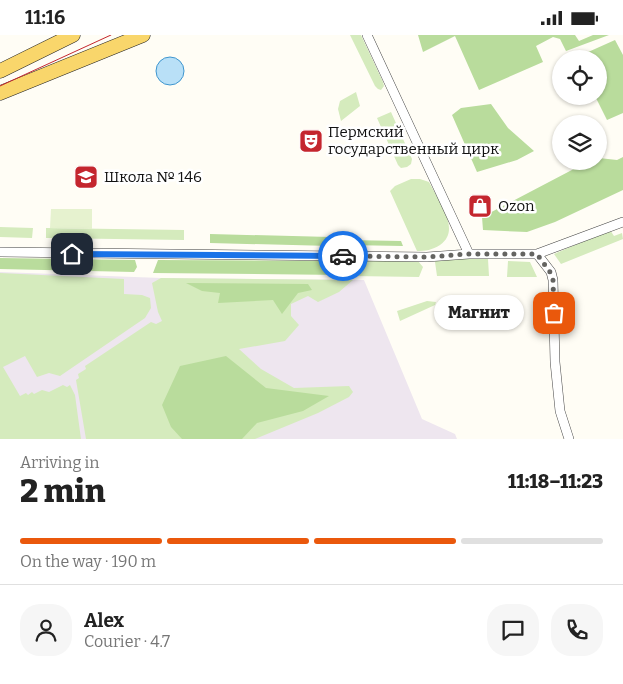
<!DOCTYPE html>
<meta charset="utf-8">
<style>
:root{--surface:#fff;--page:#f6f6f6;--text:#222;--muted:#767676;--line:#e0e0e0;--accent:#ea580c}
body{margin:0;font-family:Bitter,serif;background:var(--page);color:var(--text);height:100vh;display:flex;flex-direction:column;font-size:19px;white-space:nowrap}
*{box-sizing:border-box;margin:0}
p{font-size:16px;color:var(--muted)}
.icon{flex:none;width:28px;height:28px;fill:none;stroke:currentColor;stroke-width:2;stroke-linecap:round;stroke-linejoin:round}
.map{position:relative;height:404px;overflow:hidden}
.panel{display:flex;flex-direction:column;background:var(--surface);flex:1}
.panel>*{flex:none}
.tools{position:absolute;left:552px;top:15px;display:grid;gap:10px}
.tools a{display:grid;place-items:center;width:55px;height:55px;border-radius:50%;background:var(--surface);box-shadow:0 1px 4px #0004;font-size:25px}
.pin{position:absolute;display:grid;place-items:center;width:42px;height:42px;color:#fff;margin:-21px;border-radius:10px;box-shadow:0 2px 8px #0006}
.courier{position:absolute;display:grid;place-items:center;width:50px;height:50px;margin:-25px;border:4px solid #1a73e8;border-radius:50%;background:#fff;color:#222;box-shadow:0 1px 6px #0007}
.bubble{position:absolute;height:35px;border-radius:18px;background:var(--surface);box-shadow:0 1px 4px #0004;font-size:16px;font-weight:800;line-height:35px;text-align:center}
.overview em{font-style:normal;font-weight:800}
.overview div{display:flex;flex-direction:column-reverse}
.overview{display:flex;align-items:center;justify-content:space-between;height:85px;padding:0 20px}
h1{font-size:32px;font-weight:800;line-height:38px}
.bar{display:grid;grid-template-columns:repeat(4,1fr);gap:8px 5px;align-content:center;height:60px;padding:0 20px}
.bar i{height:6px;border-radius:4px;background:var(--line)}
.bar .active{background:var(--accent)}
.bar p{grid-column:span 4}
.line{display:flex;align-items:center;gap:12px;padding:0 20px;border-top:1px solid var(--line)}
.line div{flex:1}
.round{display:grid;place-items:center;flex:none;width:52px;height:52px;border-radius:20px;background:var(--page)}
.status{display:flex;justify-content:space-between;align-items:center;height:35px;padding:0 25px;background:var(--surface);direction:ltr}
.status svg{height:14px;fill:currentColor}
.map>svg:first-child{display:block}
</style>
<div class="status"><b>11:16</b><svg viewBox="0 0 49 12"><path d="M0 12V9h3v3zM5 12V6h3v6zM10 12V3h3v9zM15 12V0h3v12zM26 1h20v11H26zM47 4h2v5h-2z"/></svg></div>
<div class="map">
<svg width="623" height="404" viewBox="0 0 623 404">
<rect width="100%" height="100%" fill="#fffdf5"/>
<path fill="#eee6ef" d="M0 237 161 243 364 245 422 384 455 399 457 404H0Z"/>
<path fill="#d5ebbd" d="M350 0H361L383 47 384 51 381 55 378 54 375 51Z
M356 57 360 71 341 86 338 74 340 66Z
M391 77 412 124 411 129 407 132 401 133 398 130 377 83Z
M411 144H420L429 147C438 165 462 195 440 210 432 215 426 216 417 216L390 156 395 151Z
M0 192 33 193 32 203 0 202Z
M46 193 184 195V205L46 203Z
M610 195 614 201 622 198 623 204 561 229 554 219Z
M451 223 488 224 489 241H437L435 227 437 224Z
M352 226H418L423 232 419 242 353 241C350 236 348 230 352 226Z
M508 226 530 227 537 242H507Z
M0 238 124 244V259L142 260 150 263 151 273 145 283 60 341 49 338 37 342 25 321 3 332 20 361 26 358 28 360 32 357 34 359 42 355 49 357 63 350 67 352 70 350 75 360 81 404H0Z
M161 243 353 245 339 257 318 267 308 261 291 269V281L299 290 285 306 239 314 261 334 294 353 349 351 353 357 349 362 318 378 255 404H86L76 345 79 343 78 339 86 334 85 331 151 287 156 289 162 286 158 277 152 248Z
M427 266 436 267 435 270 400 286 397 276Z"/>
<path fill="#b9dc9c" d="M418 0H575L579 6 593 0H609L566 16 560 4 553 2 536 11 543 27 479 55 455 1 423 17Z
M615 5 623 20V78L607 85 595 61H599V24H578L577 22Z
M491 69 508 93 534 116 517 125 477 137 452 80 461 73Z
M623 122V155L555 187 527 197 483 195 482 182 589 126H599V123L617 125Z
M210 199 331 202V211L210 208Z
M347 205 401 206 403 211 347 210Z
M0 223 135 225 137 232 134 237 0 234Z
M158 225 338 226 343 234V240L153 238Z
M186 248 308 249 312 255 298 258 282 279 273 265 218 268 220 258 202 256Z
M226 321 266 353 329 361 303 376 257 388 242 404H182L171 392 162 370 180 331Z"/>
<path fill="#e6f2cf" d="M51 174H92V194L50 193Z"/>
<path fill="#b9e0f7" stroke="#3f96cf" d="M156 36a14 14 0 1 1 28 0a14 14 0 1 1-28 0Z"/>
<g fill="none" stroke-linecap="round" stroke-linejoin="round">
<g stroke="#444" stroke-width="10">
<path id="street" d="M367 0 469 219
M0 217 427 222 469 219H537L623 187
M537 219 551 237 553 245 555 327 560 376 569 404"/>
</g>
<g stroke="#222" stroke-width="15">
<path id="primary" d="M0 36 73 0
M0 58 143 0"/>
</g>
<use href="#street" stroke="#fff" stroke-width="9"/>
<use href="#primary" stroke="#f9d66b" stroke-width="14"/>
<path stroke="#c4262e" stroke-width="1" d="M0 51 111 0"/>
</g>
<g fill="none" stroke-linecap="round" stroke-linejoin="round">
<path stroke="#646461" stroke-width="5" stroke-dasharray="0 9" d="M343 221 427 222 468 219H537L550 237 553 245 554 278"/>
<path stroke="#1a73e8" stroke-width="6" d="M72 219 343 221"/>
</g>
<defs>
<g id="theatre-square" transform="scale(1.25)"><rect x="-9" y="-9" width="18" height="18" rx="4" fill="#c4262e" stroke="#fff"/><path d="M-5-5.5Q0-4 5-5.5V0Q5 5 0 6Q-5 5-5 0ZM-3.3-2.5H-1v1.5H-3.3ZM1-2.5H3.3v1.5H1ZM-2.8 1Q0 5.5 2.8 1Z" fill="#fff"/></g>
<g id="school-square" transform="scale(1.25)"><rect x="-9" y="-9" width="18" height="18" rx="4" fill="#c4262e" stroke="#fff"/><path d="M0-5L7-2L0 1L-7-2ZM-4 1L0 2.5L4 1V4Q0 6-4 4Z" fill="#fff"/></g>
<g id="shop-square" transform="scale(1.25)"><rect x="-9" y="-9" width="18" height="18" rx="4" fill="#c4262e" stroke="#fff"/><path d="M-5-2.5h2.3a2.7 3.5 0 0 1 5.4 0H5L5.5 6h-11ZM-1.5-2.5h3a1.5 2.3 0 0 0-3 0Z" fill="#fff"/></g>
</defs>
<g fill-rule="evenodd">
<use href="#theatre-square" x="311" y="106"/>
<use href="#school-square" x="86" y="142"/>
<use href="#shop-square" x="480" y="171"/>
</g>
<g text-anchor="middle" stroke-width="5" stroke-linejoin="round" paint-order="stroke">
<g font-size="15" fill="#111" stroke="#fff" text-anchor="start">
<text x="328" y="102">Пермский<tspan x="328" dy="17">государственный цирк</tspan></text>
<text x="104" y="147">Школа № 146</text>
<text x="498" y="176">Ozon</text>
</g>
</g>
</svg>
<div class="tools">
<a><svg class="icon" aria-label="locate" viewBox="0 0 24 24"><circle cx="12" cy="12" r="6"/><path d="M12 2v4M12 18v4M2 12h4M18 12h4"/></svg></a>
<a><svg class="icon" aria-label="layers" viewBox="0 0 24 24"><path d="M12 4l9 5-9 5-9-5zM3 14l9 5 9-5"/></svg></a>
</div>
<div class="pin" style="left:554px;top:278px;background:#ea580c"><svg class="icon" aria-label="bag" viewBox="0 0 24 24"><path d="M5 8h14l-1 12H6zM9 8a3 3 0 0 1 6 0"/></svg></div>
<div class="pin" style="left:72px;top:219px;background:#1f2937"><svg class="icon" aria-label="home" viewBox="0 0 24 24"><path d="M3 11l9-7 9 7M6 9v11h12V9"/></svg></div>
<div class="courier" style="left:343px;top:221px"><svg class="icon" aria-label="car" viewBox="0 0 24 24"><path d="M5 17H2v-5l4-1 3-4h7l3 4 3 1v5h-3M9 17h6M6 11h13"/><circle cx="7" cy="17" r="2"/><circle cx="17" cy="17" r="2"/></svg></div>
<div class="bubble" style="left:434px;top:260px;width:90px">Магнит</div>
</div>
<section class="panel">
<div class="overview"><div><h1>2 min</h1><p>Arriving in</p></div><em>11:18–11:23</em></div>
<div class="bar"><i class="active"></i><i class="active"></i><i class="active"></i><i></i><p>On the way · 190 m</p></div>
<div class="line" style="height:90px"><a class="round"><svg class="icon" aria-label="person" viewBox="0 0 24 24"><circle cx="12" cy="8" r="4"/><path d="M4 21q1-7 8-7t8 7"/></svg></a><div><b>Alex</b><p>Courier · 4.7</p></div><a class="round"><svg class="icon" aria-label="chat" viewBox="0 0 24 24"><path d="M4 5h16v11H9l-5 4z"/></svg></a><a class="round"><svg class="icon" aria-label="phone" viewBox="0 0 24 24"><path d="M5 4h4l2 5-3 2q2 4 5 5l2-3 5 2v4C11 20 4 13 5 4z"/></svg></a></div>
</section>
